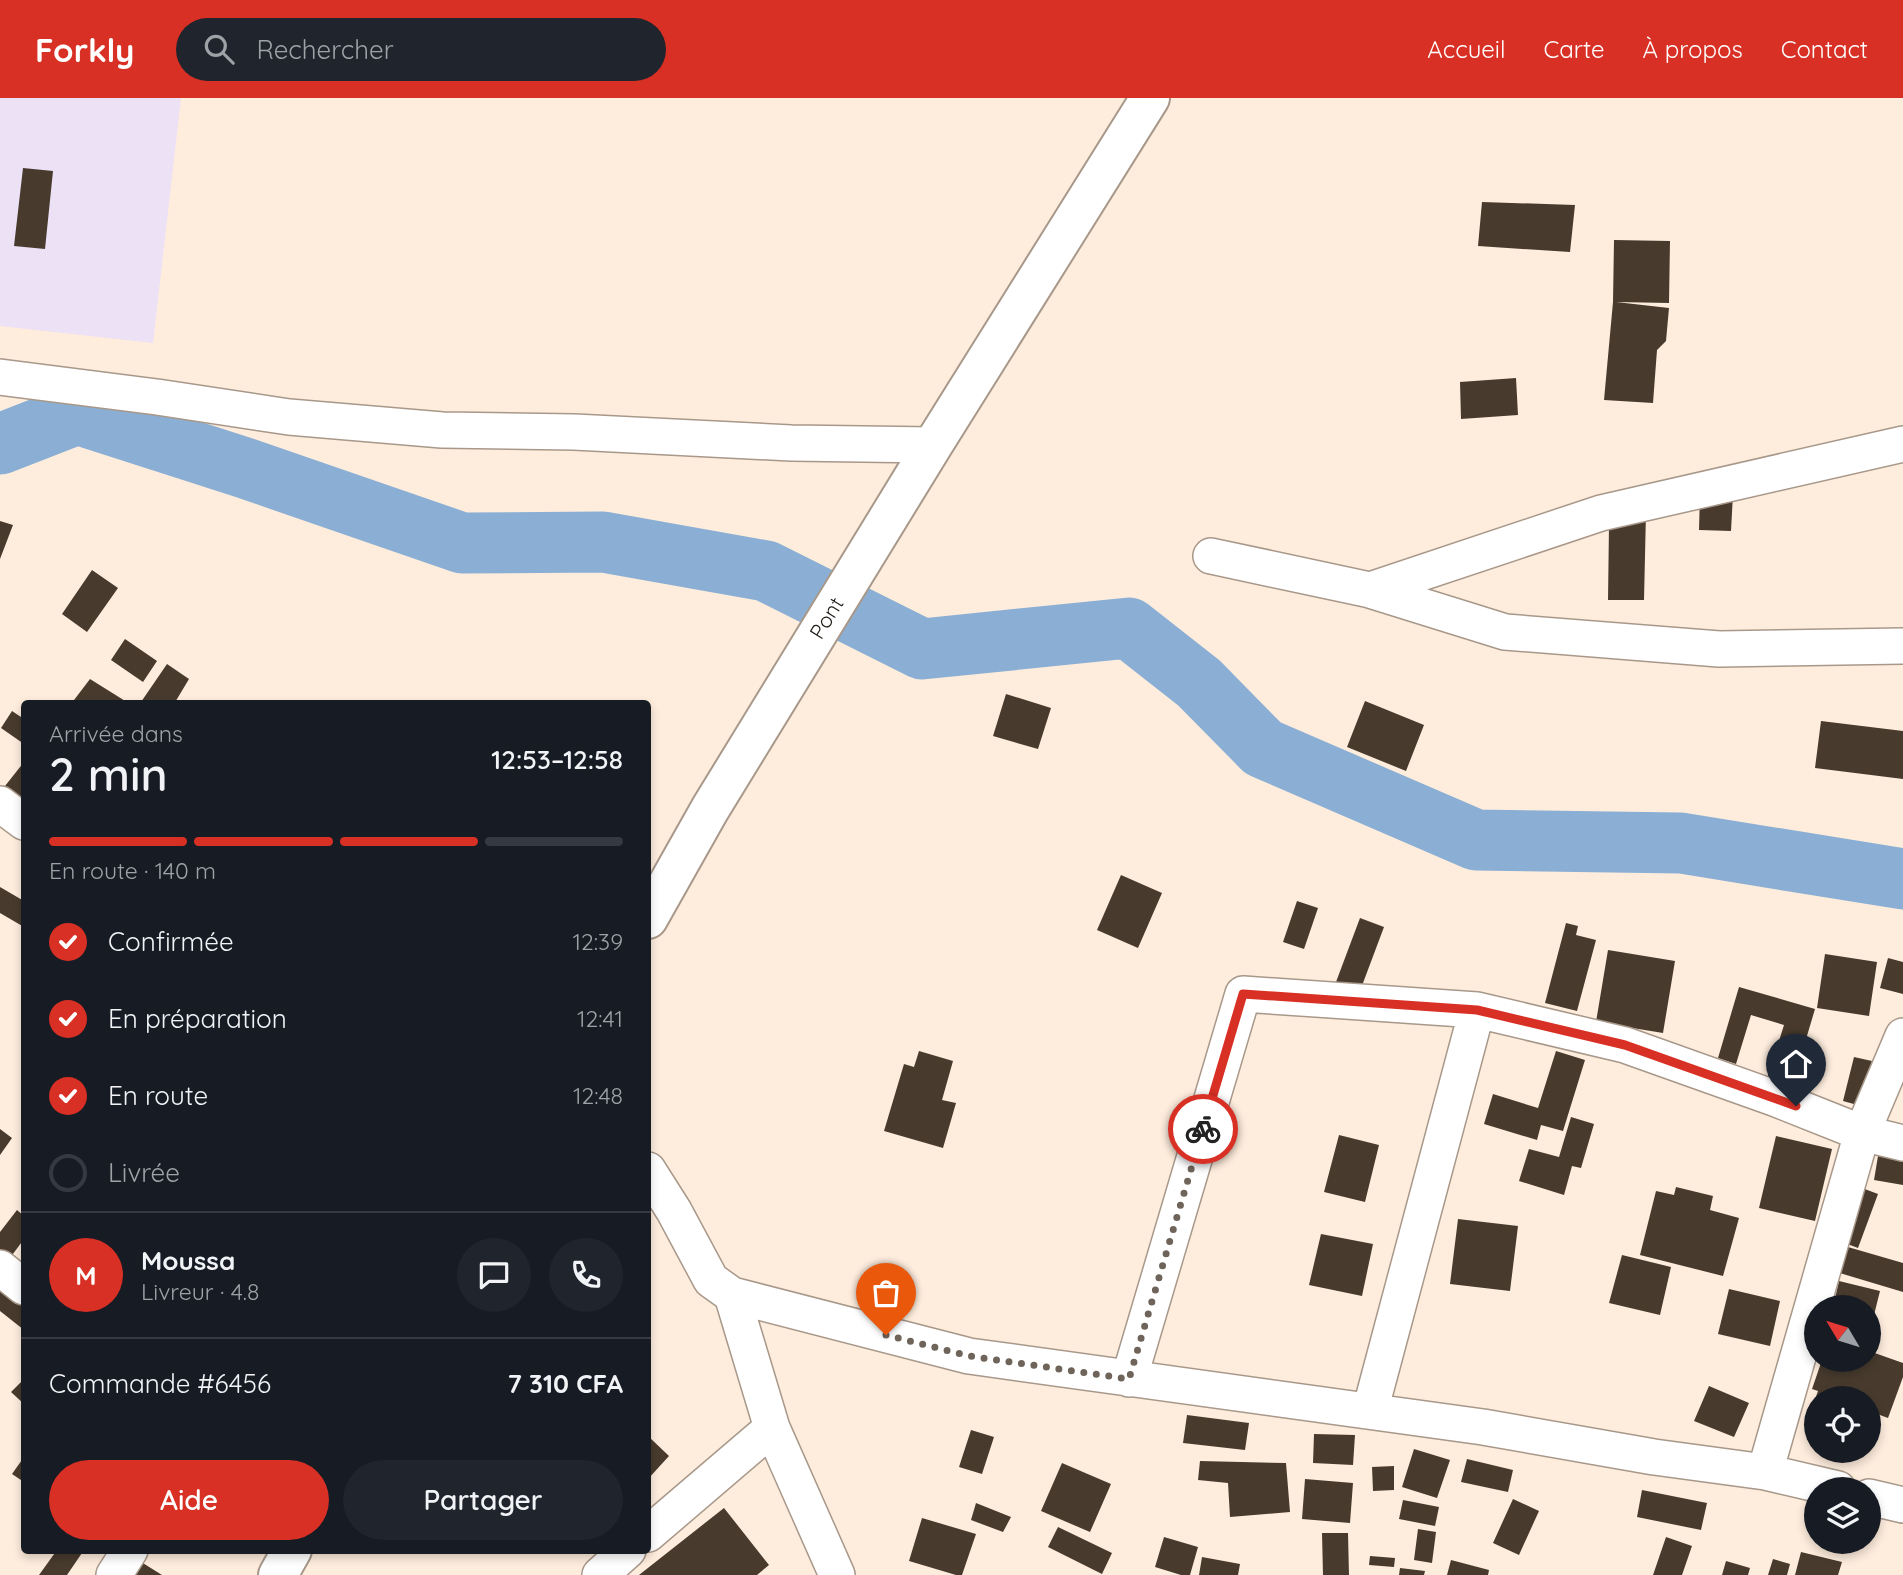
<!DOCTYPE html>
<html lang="fr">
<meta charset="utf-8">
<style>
:root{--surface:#171b24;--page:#20242c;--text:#f1f3f6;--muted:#9ea1a6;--line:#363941;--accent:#d93025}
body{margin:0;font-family:Quicksand,sans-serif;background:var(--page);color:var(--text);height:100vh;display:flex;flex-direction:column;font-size:26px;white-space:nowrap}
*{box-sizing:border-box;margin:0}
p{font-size:23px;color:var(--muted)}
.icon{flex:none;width:38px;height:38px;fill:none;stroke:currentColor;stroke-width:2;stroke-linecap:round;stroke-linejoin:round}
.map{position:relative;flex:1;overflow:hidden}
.details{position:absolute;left:21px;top:602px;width:630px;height:854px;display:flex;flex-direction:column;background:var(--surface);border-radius:7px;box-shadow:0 4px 10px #0003}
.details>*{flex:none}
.needle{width:46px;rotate:308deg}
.controls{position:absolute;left:1804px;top:1197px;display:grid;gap:14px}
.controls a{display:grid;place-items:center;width:77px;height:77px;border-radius:50%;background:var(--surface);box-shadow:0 4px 10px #0003;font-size:35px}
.pin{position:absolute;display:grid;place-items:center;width:60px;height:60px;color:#fff;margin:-72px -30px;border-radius:50% 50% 50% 0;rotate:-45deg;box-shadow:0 0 7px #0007}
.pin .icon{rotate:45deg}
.courier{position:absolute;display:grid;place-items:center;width:70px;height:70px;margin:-35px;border:5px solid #d93025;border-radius:50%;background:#fff;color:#222;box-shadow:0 2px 9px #0007}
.overview em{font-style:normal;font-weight:600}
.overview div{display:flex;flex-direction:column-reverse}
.overview{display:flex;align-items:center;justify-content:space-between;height:119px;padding:0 28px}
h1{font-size:46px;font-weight:600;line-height:52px}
.bar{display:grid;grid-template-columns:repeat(4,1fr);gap:10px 7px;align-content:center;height:84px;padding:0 28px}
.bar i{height:9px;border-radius:5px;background:var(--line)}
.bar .selected{background:var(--accent)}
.bar p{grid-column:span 4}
.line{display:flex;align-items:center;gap:18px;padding:0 28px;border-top:2px solid var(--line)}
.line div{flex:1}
.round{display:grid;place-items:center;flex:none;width:74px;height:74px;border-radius:37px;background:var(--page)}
ol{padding:0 28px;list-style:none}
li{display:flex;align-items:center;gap:21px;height:77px}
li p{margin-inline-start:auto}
li .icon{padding:7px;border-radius:50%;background:var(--accent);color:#fff;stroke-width:4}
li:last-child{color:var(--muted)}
li i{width:38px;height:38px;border:4px solid var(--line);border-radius:50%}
.action{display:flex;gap:14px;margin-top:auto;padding:14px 28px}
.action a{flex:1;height:80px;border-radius:42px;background:var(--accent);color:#fff;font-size:28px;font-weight:600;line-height:80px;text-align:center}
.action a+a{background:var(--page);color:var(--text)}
header{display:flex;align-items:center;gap:42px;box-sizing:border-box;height:98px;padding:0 35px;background:var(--accent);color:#fff}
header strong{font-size:33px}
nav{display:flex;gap:38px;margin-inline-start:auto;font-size:24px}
.search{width:490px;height:63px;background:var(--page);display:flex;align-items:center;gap:18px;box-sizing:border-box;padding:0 24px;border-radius:38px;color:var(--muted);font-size:26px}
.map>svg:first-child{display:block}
</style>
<header>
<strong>Forkly</strong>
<div class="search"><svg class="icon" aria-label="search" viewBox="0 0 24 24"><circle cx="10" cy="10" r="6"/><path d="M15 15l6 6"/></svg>Rechercher</div>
<nav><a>Accueil</a><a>Carte</a><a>À propos</a><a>Contact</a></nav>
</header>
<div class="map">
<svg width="1903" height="1477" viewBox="0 0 1903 1477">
<rect width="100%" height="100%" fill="#feeddd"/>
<path fill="#ece1f5" d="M0 0H181L153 245 0 228Z"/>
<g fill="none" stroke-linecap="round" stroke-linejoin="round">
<path stroke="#8bafd4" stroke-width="61" d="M0 346 77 316 245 370 462 445 603 444 766 473 922 551 1129 530 1199 585 1263 650 1476 742 1681 745 1903 781"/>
</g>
<path fill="#483b2e" d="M23 70 53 73 45 151 14 148Z
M1482 104 1575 107 1570 154 1478 148Z
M1614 142 1670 143 1669 205 1616 204 1669 210 1666 243 1657 252 1653 305 1604 302 1613 204Z
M1516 280 1518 317 1461 321 1460 284Z
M1700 395 1733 396 1731 433 1699 432Z
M1646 414 1644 502H1608L1609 427Z
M0 423 13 427 0 461Z
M92 472 118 490 87 534 62 516Z
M125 541 157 563 143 584 111 562Z
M167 566 189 581 174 606H144L141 604Z
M90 581 130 606H71Z
M1006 596 1051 610 1038 651 993 638Z
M1365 603 1424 627 1406 673 1347 649Z
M12 613 24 621V646L1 630Z
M1821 623 1903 633V681L1815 670Z
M24 664V703L5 688Z
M1121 777 1162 795 1138 850 1097 832Z
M0 789 24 803V829L0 815Z
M1297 803 1318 810 1304 851 1283 844Z
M1360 820 1384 829 1360 893 1336 884Z
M1566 825 1578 828 1576 837 1596 842 1577 913 1545 905Z
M1608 852 1675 863 1663 935 1596 924Z
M1825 856 1877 864 1869 918 1817 910Z
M1888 860 1903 864V896L1880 890Z
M1739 889 1815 911 1792 988 1767 981 1784 927 1751 917 1736 966 1718 960Z
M919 953 953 963 942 1002 956 1005 943 1050 884 1033 904 966 914 969Z
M1556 953 1585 962 1563 1033 1541 1027 1537 1042 1484 1026 1493 996 1538 1010Z
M1854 959 1872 963 1861 1008 1843 1003Z
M1571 1019 1594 1026 1581 1070 1572 1068 1564 1097 1519 1083 1529 1051 1559 1059Z
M0 1031 12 1040 0 1057Z
M1339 1037 1379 1047 1365 1104 1324 1094Z
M1776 1038 1832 1051 1815 1123 1759 1110Z
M1878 1058 1903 1063V1087L1874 1082Z
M1676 1089 1713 1098 1710 1112 1739 1120 1723 1178 1640 1157 1656 1093 1674 1097Z
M1862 1090 1878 1096 1858 1150 1842 1144Z
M17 1112 24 1118V1141L10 1160 0 1153V1134Z
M1458 1121 1518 1128 1510 1193 1450 1186Z
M1321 1136 1373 1146 1362 1198 1309 1187Z
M1841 1147 1903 1165V1194L1833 1173Z
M1622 1157 1671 1169 1660 1217 1609 1205Z
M0 1179 24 1199V1232L0 1213Z
M1839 1183 1880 1193 1870 1233 1869 1209H1833Z
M1729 1191 1780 1203 1770 1248 1718 1236Z
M1869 1253 1903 1265V1279L1888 1320 1869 1313V1300H1816V1308L1813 1307 1818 1293 1812 1291 1822 1262H1869Z
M24 1281V1306L11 1294Z
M1709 1288 1749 1305 1734 1339 1694 1323Z
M1187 1317 1249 1325 1245 1352 1183 1345Z
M971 1332 994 1339 982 1376 959 1369Z
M1314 1336 1355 1337 1353 1367 1313 1365Z
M648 1338 669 1358 648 1381Z
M1414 1351 1450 1362 1437 1400 1402 1389Z
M24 1359V1384L12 1376Z
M1467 1361 1513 1372 1508 1394 1461 1384Z
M1200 1363 1286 1365 1290 1414 1230 1419 1228 1385 1198 1382Z
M1062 1365 1111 1386 1090 1434 1041 1413Z
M1394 1368V1392L1373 1393 1372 1369Z
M1305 1381 1353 1385 1350 1425 1302 1421Z
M1642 1392 1707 1405 1701 1432 1637 1419Z
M1513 1401 1539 1413 1519 1457 1493 1445Z
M1403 1402 1439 1409 1435 1428 1399 1421Z
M976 1405 1011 1419 1003 1434 971 1422Z
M724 1410 769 1467 757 1477H639Z
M922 1420 976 1436 962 1477H956L909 1463Z
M1058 1429 1112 1455 1102 1476 1048 1449Z
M1418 1431 1436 1434 1432 1465 1414 1462Z
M1322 1435H1348L1349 1477H1323Z
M1164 1439 1198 1449 1190 1477H1181L1155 1469Z
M1666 1439 1692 1448 1682 1477H1653Z
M57 1452H84L67 1477H39Z
M1801 1454 1842 1464 1838 1477H1795Z
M130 1457 162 1477H118Z
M1370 1458 1395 1460 1394 1469 1369 1467Z
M1202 1459 1240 1466 1238 1477H1199Z
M1773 1461 1790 1466 1787 1477H1768Z
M1451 1462 1489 1472 1488 1477H1447Z
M1726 1463 1750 1470 1748 1477H1722Z
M1400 1470 1425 1473 1424 1477H1399Z"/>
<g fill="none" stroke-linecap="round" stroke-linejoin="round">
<g stroke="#a8988a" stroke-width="38">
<path id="minor" d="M0 279 157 299 289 319 442 332 574 334 791 345 933 347
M1211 458 1370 492 1601 415 1903 346
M1370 492 1505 534 1719 551 1903 548
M0 706 24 724
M648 1072 674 1113 711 1182 732 1197 772 1330 837 1477
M0 1170 24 1189
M732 1197 969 1258 1483 1329 1654 1359 1765 1374 1838 1391
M1129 1281 1243 896 1477 912 1625 947 1774 1000 1862 1035 1903 1045
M1370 1313 1477 912
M1765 1374 1862 1035 1903 938
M1869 1399 1903 1407
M648 1436 772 1330
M114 1477 130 1452
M600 1477 628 1452"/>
</g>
<g stroke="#a8988a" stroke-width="42">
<g id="major">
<path id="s1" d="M648 821 710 711 933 347 1150 0"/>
<path d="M278 1477 292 1452"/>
</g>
</g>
<use href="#minor" stroke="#fff" stroke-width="35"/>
<use href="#major" stroke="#fff" stroke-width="38"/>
</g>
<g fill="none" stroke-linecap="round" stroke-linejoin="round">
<path stroke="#6e645a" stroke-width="7" stroke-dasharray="0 12.6" d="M886 1237 969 1258 1129 1281 1203 1031"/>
<path stroke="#d93025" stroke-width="9" d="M1203 1031 1243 896 1477 912 1625 947 1796 1008"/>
</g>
<g text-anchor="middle" stroke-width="7" stroke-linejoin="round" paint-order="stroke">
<g font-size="21" fill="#201a14" stroke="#fdfdfd">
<text dy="7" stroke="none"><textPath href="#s1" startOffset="350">Pont</textPath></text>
</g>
</g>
</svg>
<div class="controls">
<a><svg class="needle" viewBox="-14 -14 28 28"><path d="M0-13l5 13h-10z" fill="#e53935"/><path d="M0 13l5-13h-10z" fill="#9ea1a6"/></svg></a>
<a><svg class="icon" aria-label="locate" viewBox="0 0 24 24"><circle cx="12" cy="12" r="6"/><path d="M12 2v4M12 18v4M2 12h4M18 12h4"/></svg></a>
<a><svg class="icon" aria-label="layers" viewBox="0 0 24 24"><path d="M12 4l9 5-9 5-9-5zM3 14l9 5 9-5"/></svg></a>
</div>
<div class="pin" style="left:886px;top:1237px;background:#ea580c"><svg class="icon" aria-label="bag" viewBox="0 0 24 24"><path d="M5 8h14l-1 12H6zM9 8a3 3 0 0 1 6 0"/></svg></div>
<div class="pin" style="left:1796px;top:1008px;background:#1f2937"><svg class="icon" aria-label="home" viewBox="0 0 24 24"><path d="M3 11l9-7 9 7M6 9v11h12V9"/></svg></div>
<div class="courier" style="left:1203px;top:1031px"><svg class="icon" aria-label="bike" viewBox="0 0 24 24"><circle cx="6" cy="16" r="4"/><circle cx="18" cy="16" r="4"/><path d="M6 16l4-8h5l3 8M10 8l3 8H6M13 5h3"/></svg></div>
<section class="details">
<div class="overview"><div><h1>2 min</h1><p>Arrivée dans</p></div><em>12:53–12:58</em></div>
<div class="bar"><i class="selected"></i><i class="selected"></i><i class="selected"></i><i></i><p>En route · 140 m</p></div>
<ol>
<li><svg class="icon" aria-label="check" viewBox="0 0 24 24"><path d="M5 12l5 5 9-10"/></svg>Confirmée<p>12:39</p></li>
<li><svg class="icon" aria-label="check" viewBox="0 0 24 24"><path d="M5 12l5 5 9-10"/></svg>En préparation<p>12:41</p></li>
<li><svg class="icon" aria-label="check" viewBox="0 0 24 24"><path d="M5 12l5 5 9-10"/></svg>En route<p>12:48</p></li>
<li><i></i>Livrée</li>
</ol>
<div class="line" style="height:126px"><b class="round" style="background:var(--accent);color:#fff">M</b><div><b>Moussa</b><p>Livreur · 4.8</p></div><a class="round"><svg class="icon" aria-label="chat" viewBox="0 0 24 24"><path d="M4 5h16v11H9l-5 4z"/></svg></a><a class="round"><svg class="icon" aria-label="phone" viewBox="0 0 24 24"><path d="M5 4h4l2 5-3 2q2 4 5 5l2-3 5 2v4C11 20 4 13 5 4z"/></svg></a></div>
<div class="line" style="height:91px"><div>Commande #6456</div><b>7 310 CFA</b></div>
<div class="action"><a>Aide</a><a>Partager</a></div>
</section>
</div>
